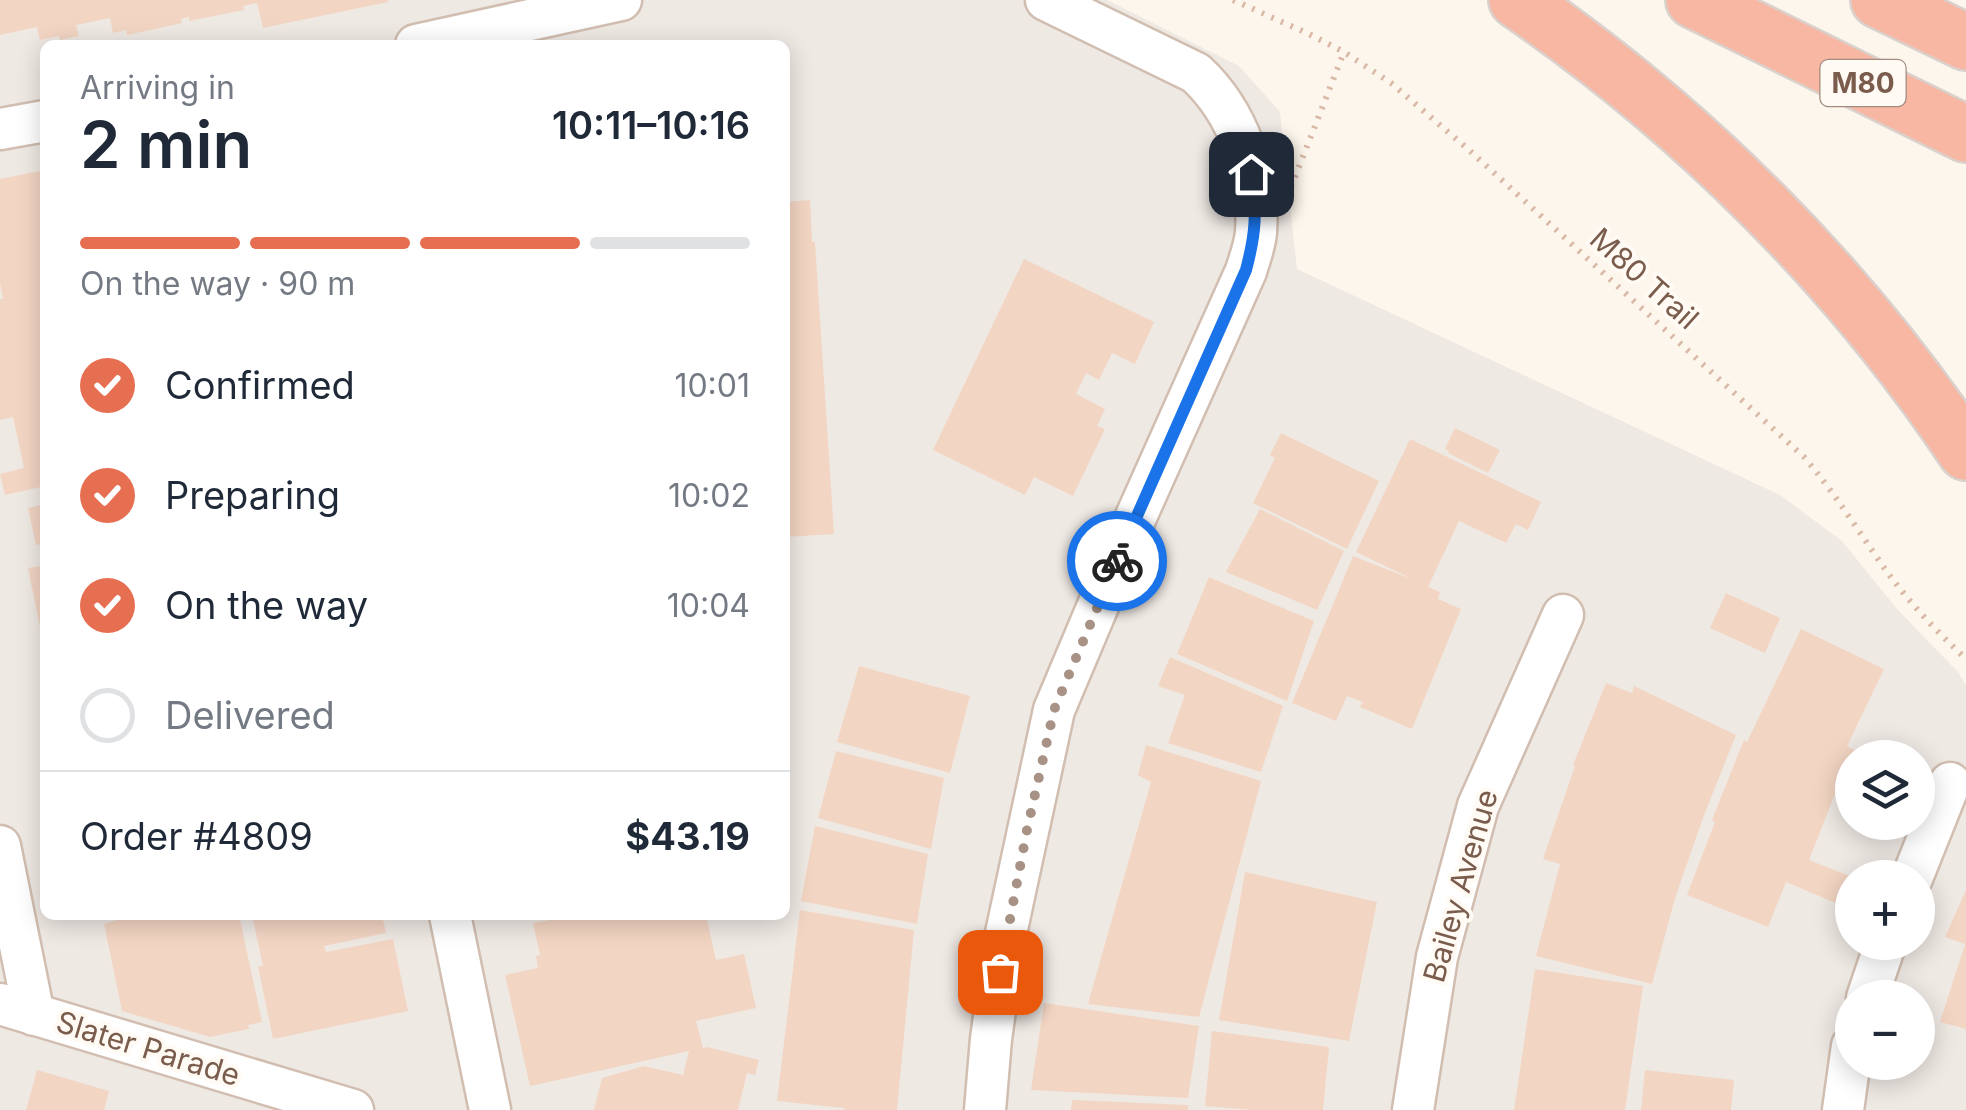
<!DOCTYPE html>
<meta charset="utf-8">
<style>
:root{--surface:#fff;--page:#f2f2f3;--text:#1f2937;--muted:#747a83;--line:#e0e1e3;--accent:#e76f51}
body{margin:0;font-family:Inter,sans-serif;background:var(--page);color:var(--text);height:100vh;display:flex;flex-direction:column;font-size:38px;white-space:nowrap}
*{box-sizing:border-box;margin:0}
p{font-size:32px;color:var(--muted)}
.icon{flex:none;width:55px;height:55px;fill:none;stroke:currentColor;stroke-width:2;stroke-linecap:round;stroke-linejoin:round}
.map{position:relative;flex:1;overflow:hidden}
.drawer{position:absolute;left:40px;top:40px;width:750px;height:880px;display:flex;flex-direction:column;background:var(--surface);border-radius:15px;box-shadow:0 5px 25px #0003}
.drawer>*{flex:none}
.fabs{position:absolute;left:1835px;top:740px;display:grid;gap:20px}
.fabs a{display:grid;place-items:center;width:100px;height:100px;border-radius:50%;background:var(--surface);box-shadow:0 5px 25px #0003;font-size:50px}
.pin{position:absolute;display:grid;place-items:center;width:85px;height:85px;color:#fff;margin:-42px;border-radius:20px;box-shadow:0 5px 15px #0006}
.courier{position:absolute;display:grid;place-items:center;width:100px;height:100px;margin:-50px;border:8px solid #1a73e8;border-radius:50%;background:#fff;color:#222;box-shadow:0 2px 12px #0007}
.head em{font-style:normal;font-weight:600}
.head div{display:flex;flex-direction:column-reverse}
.head{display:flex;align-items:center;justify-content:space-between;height:170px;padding:0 40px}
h1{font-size:65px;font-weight:600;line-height:75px}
.bar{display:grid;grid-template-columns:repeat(4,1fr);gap:15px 10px;align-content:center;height:120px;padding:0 40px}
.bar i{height:12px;border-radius:8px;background:var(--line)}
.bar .active{background:var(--accent)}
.bar p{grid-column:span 4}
.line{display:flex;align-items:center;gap:25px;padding:0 40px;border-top:2px solid var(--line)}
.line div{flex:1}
ol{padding:0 40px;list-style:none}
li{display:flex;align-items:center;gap:30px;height:110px}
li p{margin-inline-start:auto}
li .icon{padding:10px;border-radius:50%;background:var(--accent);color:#fff;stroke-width:4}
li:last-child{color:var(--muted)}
li i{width:55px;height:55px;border:5px solid var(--line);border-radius:50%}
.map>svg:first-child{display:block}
</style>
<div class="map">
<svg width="1966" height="1110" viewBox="0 0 1966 1110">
<rect width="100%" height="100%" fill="#fdf6ec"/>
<path fill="#efe9e4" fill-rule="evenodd" d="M0 0H1107L1239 66 1280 112 1297 269 1780 495 1842 541 1897 609 1958 672 1966 685V1110H0ZM45 45H785V915H45ZM1852 758H1918V822H1852ZM1852 878H1918V942H1852ZM1852 998H1918V1062H1852Z"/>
<path fill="#f3d5c3" d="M0 0H388V2L263 28 257 3 243 6 244 10 189 21V17L181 19 182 23 127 35 126 30 113 33 110 18 76 25 79 36 60 40 59 36 40 40 37 27 0 35Z
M45 170V486L5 495 0 474 24 468 13 417 0 420V299H3L0 283V179Z
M810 200 812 242H815L834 534 785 537V202Z
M1024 259 1154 322 1135 364 1112 353 1099 380 1086 373 1076 394 1105 409 1097 426 1105 429 1073 496 1034 477 1025 495 933 450Z
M1455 428 1500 450 1488 473 1448 453 1449 451 1445 449Z
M1281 433 1379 481 1347 549 1253 503 1275 458 1270 455Z
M1410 439 1541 502 1528 530 1516 524 1506 543 1459 521 1428 587 1440 592 1438 599 1461 609 1412 729 1360 707 1363 702 1347 696 1336 721 1292 703 1353 556 1414 580 1356 552Z
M45 504V543L36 545 28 508Z
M1260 509 1344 551 1317 610 1226 572Z
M45 565V631L41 632 28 568Z
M1209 577 1314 621 1287 701 1177 654Z
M1726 593 1780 618 1765 653 1710 628Z
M1801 629 1884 669 1847 746 1869 758H1852V793L1838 786 1809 860 1852 877V903L1850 909 1786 882 1768 927 1687 895 1715 822 1712 820 1744 740 1747 742Z
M1170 657 1283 706 1261 772 1168 743 1185 695 1158 686Z
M859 666 970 696 950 773 837 742Z
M1606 683 1632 693 1634 686 1736 735 1703 818 1675 898 1652 984 1536 956 1560 864 1543 859 1575 766 1573 765Z
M1146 745 1261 781 1199 1017 1088 1004 1151 782 1138 775Z
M836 751 944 778 931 849 818 818Z
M815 826 928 854 917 924 801 901Z
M1245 872 1377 902 1349 1041 1219 1020Z
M1966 890V1029L1940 1022 1965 944 1945 937Z
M800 910 914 930 897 1110H844V1108L777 1101Z
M116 915H239L262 1022 248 1025 249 1029 210 1037 122 1011 104 924 117 920Z
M252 915H382L386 933 324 946 326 952 393 939 408 1011 273 1039 258 966H263Z
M549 915H706L716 960 744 954 756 1008 696 1021 703 1048 707 1047 759 1060 755 1075 747 1073 738 1110H594L602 1078 644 1066 683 1075 689 1051 530 1086 505 975 538 968 536 956 540 955 533 923 550 920Z
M1535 969 1643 986 1625 1110H1514Z
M1044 1003 1199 1026 1188 1098 1031 1090Z
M1212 1031 1329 1047 1323 1110H1253L1205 1106Z
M37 1070 109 1091 104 1110H26Z
M1645 1070 1734 1080 1731 1110H1641Z
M1072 1100 1188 1105V1110H1071Z"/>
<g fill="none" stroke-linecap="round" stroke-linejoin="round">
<g stroke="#d1beb0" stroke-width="45">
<path id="minor" d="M416 45 621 0
M0 129 45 121
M0 846 34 1015
M1912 878 1950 783
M450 915 490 1110
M1867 998 1886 942
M0 1004 353 1110
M985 1110 991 1039 1005 938 1054 710 1130 530 1246 271C1250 258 1255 245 1256 232 1260 174 1238 112 1196 73L1046 0
M1413 1110 1437 957 1478 806 1563 615
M1843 1110 1852 1046"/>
</g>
<g stroke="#dad1cd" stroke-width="60">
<path id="highway" d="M1517 0C1692 120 1848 276 1966 452
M1694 0 1966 134
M1879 0 1966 42"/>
</g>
<path stroke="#d9b8a5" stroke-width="6" stroke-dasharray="2.5 8" stroke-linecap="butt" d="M1233 0 1309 34 1344 52 1391 83 1469 150 1804 457C1833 491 1853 523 1878 559 1903 596 1933 628 1966 659
M1291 187 1344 52"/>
<use href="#minor" stroke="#fff" stroke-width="40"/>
<use href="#highway" stroke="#f7b7a3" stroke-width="55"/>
</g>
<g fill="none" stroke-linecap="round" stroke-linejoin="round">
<path stroke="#a89285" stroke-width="10" stroke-dasharray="0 18" d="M1000 972 1027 830 1054 710 1117 561"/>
<path stroke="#1a73e8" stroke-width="12" d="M1117 561 1246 270C1256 232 1257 214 1251 174"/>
</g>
<g text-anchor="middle" stroke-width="8" stroke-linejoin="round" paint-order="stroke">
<rect fill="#fffaf3" stroke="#a28b7f" stroke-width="2.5" x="1820.5" y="60" width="85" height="46" rx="8"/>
<g font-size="28" font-weight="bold" fill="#7a5c4d">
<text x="1863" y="93">M80</text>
</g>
<g font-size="30" fill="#7a5c4d" stroke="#fffaf3">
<text transform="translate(1644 279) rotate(42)" y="10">M80 Trail</text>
<text transform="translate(1461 886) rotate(-74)" y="10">Bailey Avenue</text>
<text transform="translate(148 1049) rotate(17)" y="10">Slater Parade</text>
</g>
</g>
</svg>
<div class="fabs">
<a><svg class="icon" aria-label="layers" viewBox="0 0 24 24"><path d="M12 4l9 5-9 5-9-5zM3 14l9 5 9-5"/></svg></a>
<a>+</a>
<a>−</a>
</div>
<div class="pin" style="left:1000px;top:972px;background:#ea580c"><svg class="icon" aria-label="bag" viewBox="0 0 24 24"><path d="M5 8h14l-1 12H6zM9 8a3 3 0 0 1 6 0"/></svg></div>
<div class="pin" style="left:1251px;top:174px;background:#1f2937"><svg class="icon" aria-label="home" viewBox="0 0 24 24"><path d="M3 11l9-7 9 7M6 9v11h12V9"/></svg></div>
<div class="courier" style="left:1117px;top:561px"><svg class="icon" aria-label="bike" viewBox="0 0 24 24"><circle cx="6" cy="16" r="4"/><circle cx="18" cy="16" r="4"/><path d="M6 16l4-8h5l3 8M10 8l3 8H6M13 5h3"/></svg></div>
<section class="drawer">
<div class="head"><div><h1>2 min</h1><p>Arriving in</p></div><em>10:11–10:16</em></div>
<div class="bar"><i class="active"></i><i class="active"></i><i class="active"></i><i></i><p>On the way · 90 m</p></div>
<ol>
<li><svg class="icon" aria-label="check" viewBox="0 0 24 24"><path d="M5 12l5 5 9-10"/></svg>Confirmed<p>10:01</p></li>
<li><svg class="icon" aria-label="check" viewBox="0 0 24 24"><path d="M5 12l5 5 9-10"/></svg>Preparing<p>10:02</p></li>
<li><svg class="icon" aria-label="check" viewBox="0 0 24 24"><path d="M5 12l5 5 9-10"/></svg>On the way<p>10:04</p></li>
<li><i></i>Delivered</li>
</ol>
<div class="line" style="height:130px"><div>Order #4809</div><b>$43.19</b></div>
</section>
</div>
